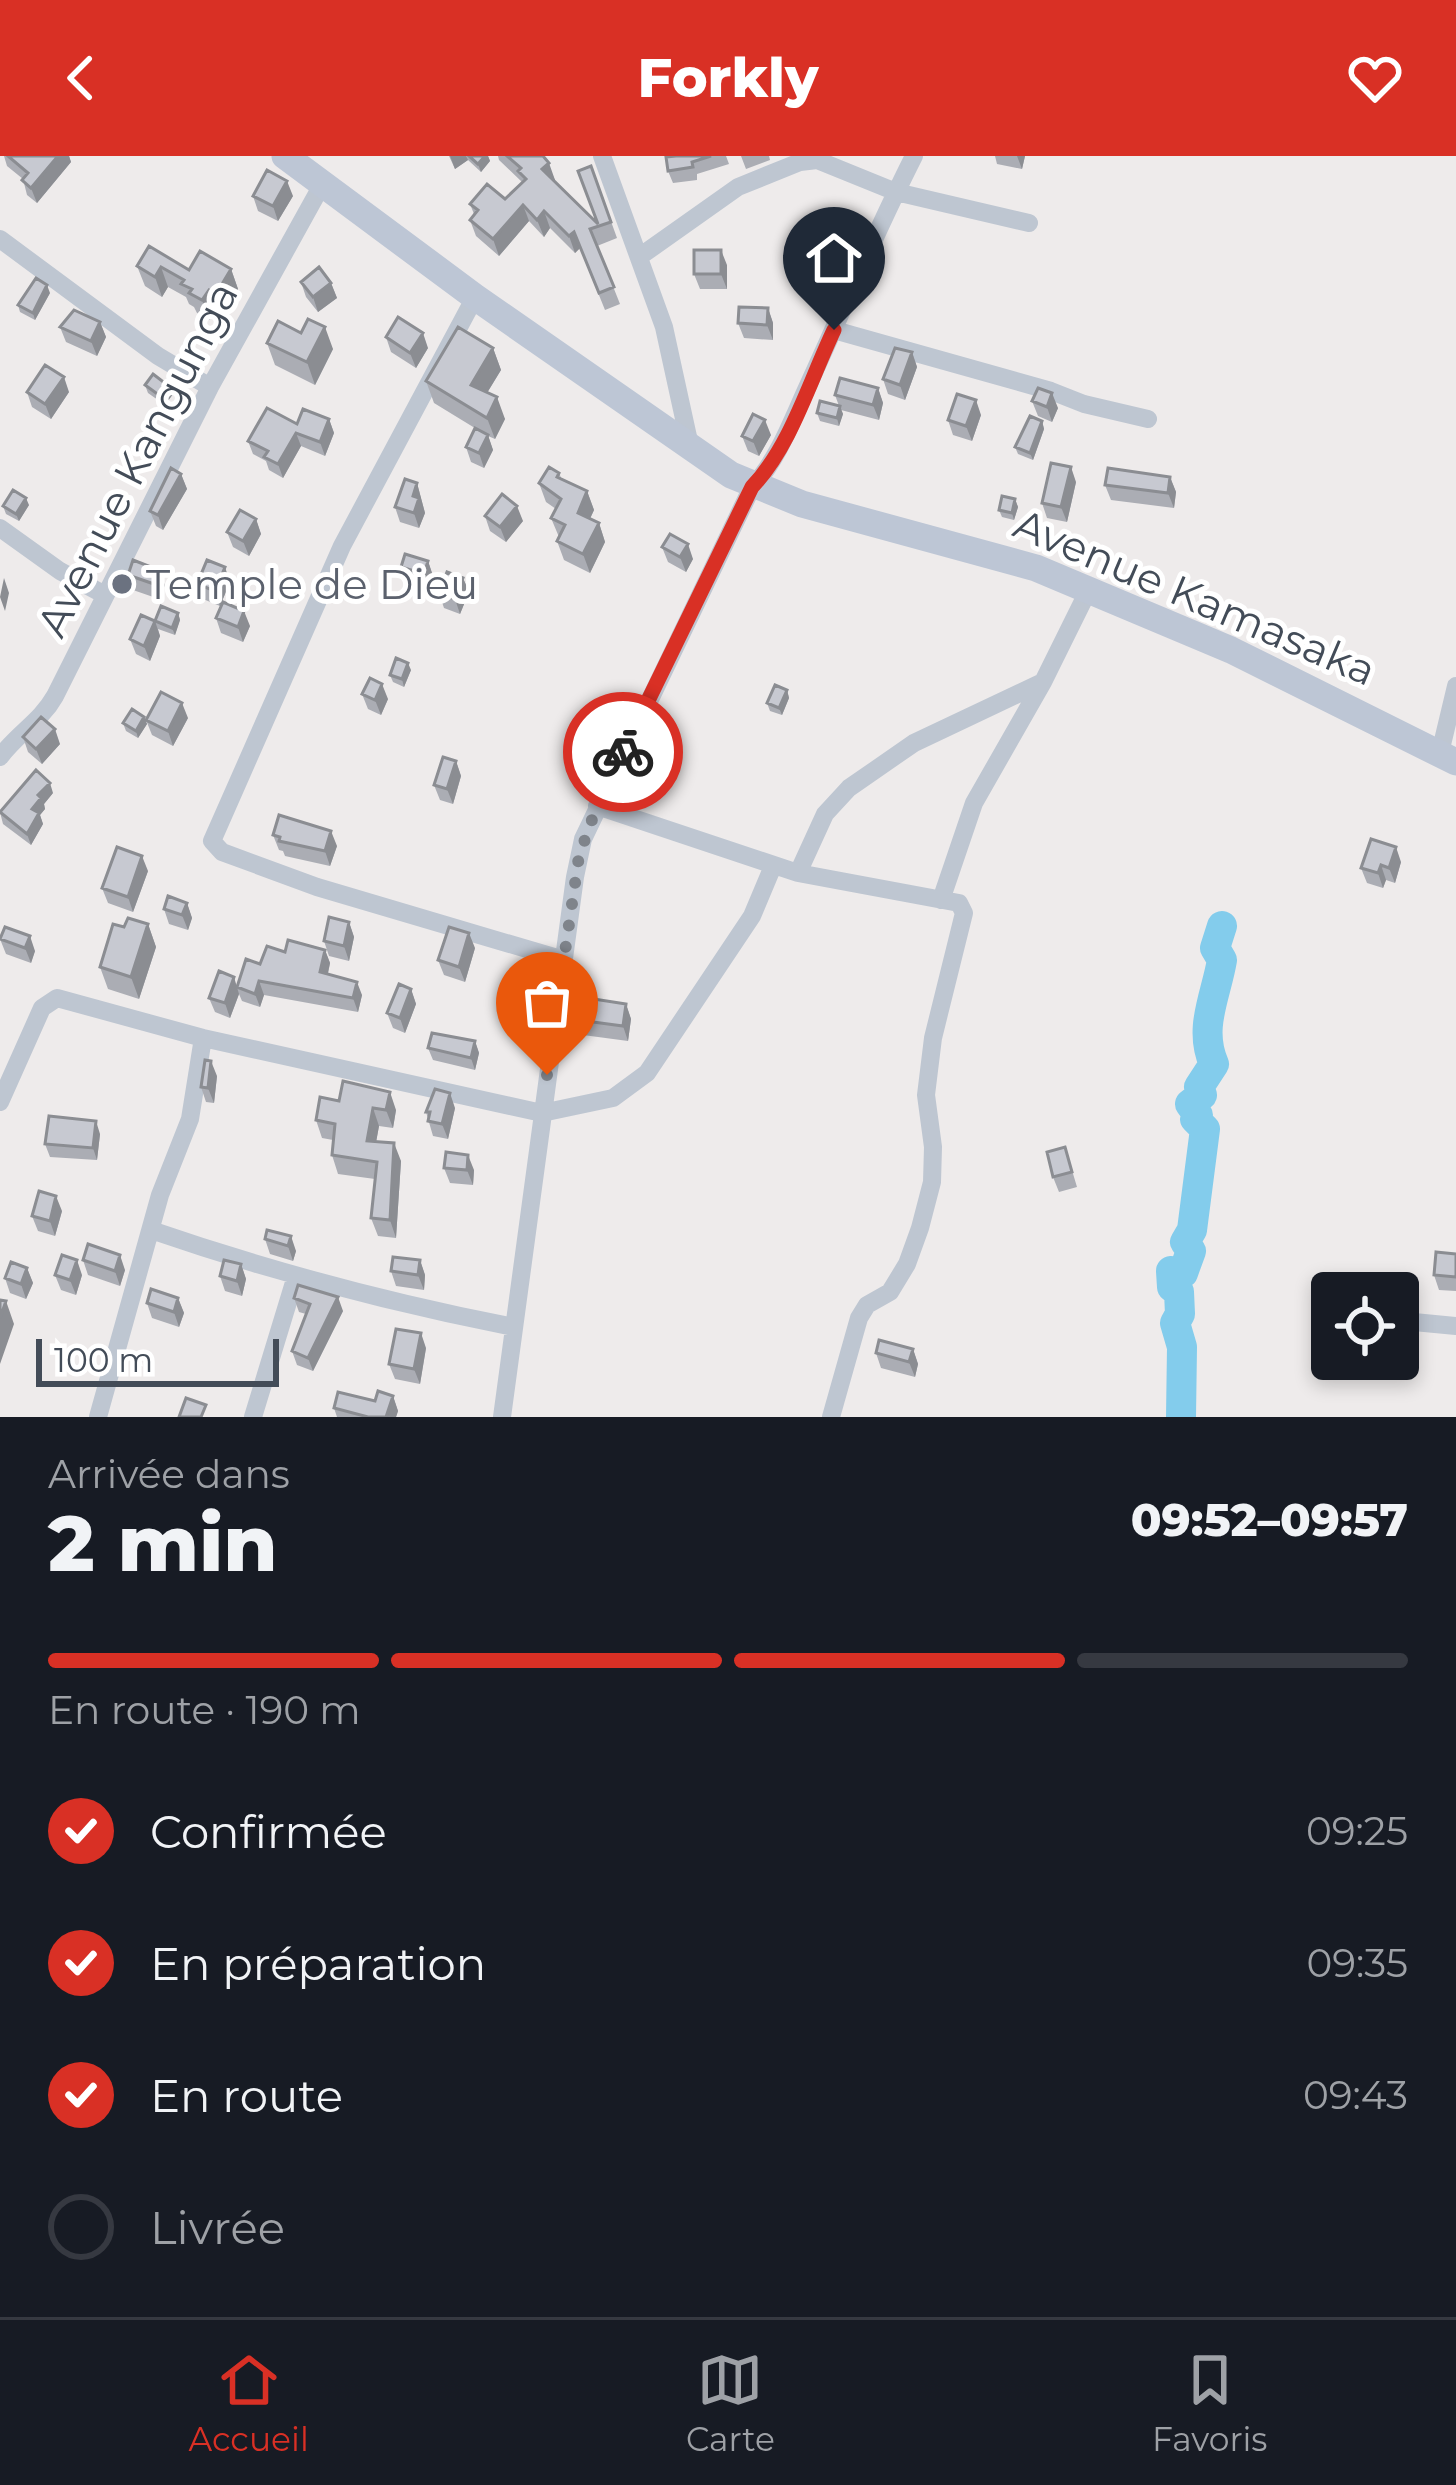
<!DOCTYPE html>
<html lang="fr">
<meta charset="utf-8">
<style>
:root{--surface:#171b24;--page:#242831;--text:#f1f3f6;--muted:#9ea1a6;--line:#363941;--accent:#d93025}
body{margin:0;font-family:Montserrat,sans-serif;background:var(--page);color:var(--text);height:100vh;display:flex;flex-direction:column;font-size:45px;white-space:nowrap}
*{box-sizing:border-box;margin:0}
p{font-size:39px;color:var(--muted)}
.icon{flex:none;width:66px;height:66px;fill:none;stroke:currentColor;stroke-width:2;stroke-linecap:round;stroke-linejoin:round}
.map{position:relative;height:1261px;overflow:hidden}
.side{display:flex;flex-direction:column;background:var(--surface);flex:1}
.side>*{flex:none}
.controls{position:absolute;left:1311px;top:1116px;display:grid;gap:24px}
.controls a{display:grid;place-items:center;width:108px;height:108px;border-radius:12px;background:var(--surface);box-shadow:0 6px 18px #0003;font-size:60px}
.scale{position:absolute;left:36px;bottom:30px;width:243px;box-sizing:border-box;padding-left:12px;border:6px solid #434c58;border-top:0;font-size:33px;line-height:42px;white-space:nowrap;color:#434c58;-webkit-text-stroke:9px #fff;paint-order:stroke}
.pin{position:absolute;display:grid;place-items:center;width:102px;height:102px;color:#fff;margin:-123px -51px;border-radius:50% 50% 50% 0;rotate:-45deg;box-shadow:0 0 12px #0007}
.pin .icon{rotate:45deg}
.courier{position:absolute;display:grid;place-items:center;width:120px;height:120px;margin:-60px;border:9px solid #d93025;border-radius:50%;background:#fff;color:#222;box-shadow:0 3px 15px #0007}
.overview em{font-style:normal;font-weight:800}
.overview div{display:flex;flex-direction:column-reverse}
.overview{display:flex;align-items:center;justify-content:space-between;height:204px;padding:0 48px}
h1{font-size:78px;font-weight:800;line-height:90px}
.bar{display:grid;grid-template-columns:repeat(4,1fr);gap:18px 12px;align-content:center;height:144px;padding:0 48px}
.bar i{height:15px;border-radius:9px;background:var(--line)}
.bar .selected{background:var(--accent)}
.bar p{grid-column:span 4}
ol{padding:0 48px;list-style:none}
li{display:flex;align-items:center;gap:36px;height:132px}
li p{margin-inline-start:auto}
li .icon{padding:12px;border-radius:50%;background:var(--accent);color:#fff;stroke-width:4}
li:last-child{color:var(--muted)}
li i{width:66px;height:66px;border:6px solid var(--line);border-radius:50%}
header{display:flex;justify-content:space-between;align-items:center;height:156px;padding:0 48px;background:var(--accent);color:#fff;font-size:54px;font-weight:800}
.menu{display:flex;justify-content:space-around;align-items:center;height:168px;border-top:3px solid var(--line);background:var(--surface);font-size:33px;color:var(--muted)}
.menu a{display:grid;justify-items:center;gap:6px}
.menu .selected{color:var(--accent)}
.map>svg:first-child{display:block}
</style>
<header><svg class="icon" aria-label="back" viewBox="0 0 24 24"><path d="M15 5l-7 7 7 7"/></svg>Forkly<svg class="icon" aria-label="heart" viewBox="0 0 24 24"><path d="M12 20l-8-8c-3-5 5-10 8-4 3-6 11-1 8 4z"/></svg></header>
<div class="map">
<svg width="1456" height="1261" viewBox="0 0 1456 1261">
<rect width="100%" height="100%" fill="#eeebeb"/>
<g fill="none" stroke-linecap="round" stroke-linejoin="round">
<path stroke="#83ccec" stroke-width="30" d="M1181 1261 1182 1191 1175 1167 1180 1158 1179 1136 1172 1131 1171 1115 1183 1117 1191 1095 1185 1086 1192 1074 1205 973 1195 963 1198 959 1190 948 1202 939 1199 931 1214 908C1198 872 1216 840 1222 804L1215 792 1222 770"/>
<path stroke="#bec6d1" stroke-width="18" d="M602 0 664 171 690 290
M0 83 158 200 210 231
M639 101 738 31 800 6 817 4 896 36 1029 67
M475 141 342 390 212 685 222 696 317 731 564 804
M834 174 1051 235 1084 248 1148 263
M0 372 60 415 105 439
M1440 597 1456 530
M0 601C17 578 41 565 55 540L210 231 323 27
M597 650 798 717 825 658 849 632 914 587 1043 526 1088 435
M798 717 959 747 964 757 933 882 926 939 933 991 932 1026 920 1072 907 1108 890 1136 867 1149 859 1162 831 1261
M941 744 974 647 1043 526
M0 946 42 852 57 842 203 882 542 957 613 942 647 917 752 760 773 710
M151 1074C270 1115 390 1147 514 1171
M1414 1166 1456 1170
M98 1261 160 1039 190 963 203 882
M253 1261 296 1120
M502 1261 575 721 583 683 752 331C777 305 791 267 806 234 842 156 875 77 914 0"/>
<path stroke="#bdc6d5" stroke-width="27" d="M285 0 475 141 731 319 802 348 1036 412 1231 494 1456 606"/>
</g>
<path fill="#abadb4" d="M4 0H69L71 6 37 47 27 39 23 23 7 10Z
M449 0H488L490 5 481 16 468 4 455 13Z
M498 0H543L555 24 553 25 598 68 591 10 617 82 597 90 620 148 605 154 580 92 575 97 550 72 544 81 529 65 499 100 476 80 470 64 474 58 470 48 505 43 522 26 499 4Z
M676 0H726L729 8 697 18V24L673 27 668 15Z
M741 0H769L770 4 746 13Z
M995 0H1025L1022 13 997 8Z
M253 40H293L278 65 258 55Z
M727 109V133H700L694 118Z
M137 110 189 114 231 113 238 133 224 158 216 154 209 164 197 157 194 151 189 148 186 141 168 131 162 141 145 130Z
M301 126 331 127 337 142 318 156 306 141Z
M50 137 35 164 20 156 18 149Z
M768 152 773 167V184L744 182 738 167Z
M100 166 106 181 97 200 66 186 60 171Z
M301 177 333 193 315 229 275 209 267 187Z
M386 181 428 192 416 212 391 196Z
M493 192 501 214 487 237 505 263 495 283 488 280 493 294 484 312 471 306 466 291 483 277 434 247 426 225Z
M912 196 917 211 905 244 888 238 883 223Z
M145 229 170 231 173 238 165 249 148 237Z
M878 232 883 247 879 264 841 254 843 258 839 270 820 265 817 257 839 250 835 239Z
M27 236H69L51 263 32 251Z
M1032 245 1058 252 1052 266 1038 260Z
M981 259 972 285 953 279 948 264Z
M329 263 334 277 325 300 301 290 283 322 269 314 266 305 253 298 248 285 297 268Z
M1042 265 1044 273 1033 304 1018 298 1015 291Z
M771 279 759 300 748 295 742 280Z
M559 317 562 324 587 335 594 354 590 363 599 367 605 386 590 417 564 404 557 385 559 381 551 362 556 353 546 346 539 327Z
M181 318 187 333 163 374 156 370 150 355Z
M1170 321 1176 336 1174 352 1111 344 1105 329Z
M1076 326 1067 366 1047 362 1042 347Z
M417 327 425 357 419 372 400 366 395 351Z
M1015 343 1018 351 1014 364 1002 361 999 354Z
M29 349 19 365 6 358 3 350Z
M485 360 523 365 506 386 490 375Z
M256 363 261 378 249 400 233 391 227 376Z
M662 391 693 403 686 416 668 406Z
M428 405 433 420 429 433 406 426 401 411Z
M128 419 165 429 159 443 133 434Z
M463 422 469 436 460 458 444 452 439 437Z
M230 426 220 450 203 443 197 428Z
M178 457 180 464 175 479 158 473 160 480 150 505 136 498 130 483 155 465Z
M216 462 250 470 243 486 221 477Z
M411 514 404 531 393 526 390 519Z
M787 534 789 542 782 559 770 555 767 547Z
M362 538 388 543 381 559 368 553Z
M144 561 147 568 138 582 126 575 123 567Z
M188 562 173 590 152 579 146 564Z
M23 581 60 588 42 608 28 596Z
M671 600 663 623 641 616 636 601Z
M456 605 461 620 453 648 440 644 434 629Z
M53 637 44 648 45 653 40 659 43 668 31 689 3 668 0 656Z
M273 679 337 690 330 710 285 700 283 695 279 694Z
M1401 706 1395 727 1386 724 1383 732 1367 727 1361 712Z
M148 715 133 756 108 747 102 732Z
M187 747 192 762 188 774 169 768 164 753Z
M349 766 354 781 349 805 329 800 324 785Z
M148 768 156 791 139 843 108 833 100 811Z
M0 783 35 795 31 807 6 798Z
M475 792 465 826 444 819 438 804Z
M325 794 330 807 328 818 362 839 358 856 264 839 260 851 242 845 239 838 230 862 215 856 209 842 237 829 260 808 285 796Z
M411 833 416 848 405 877 393 872 387 857Z
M626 848 631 863 628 885 583 879 578 864Z
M475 885 479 897 475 914 433 904 428 892Z
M217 920 214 947 206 946 201 931Z
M320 941 396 954 393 972 379 970 376 986 401 1005 396 1082 378 1080 371 1062 375 1023 338 1018 332 999 333 984 322 982 316 964Z
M455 952 448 983 433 980 426 956Z
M100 978 97 1004 50 1001 45 988Z
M1065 991 1077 1031 1059 1036 1053 1021Z
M444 1012 474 1014 473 1029 450 1027Z
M62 1055 55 1080 38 1075 32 1060Z
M267 1074 296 1095 293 1105 270 1098 265 1083Z
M1456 1098V1135L1439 1134 1434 1119Z
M83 1104 125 1114 120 1130 88 1119Z
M420 1104 425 1119 424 1134 396 1130 391 1115Z
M241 1108 246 1123 242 1140 225 1135 220 1120Z
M27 1112 33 1127 26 1143 10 1137 5 1122Z
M55 1119H82L76 1139 61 1134Z
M178 1142 184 1157 179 1171 152 1162 147 1147Z
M294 1142 343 1155 313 1215 297 1209 292 1195 306 1158 299 1156Z
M426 1192 420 1228 395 1223 389 1208Z
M913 1193 918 1208 915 1221 881 1212 876 1197Z
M393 1240 398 1255 396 1261H337L334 1252Z"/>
<path fill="#8b8d92" d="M58 0H69L71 6 37 47 31 32Z
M450 0H466L468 4 455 13Z
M485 0H488L490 5 481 16 478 8Z
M1017 0H1025L1022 13Z
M549 7 555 24 548 30 542 13Z
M287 25 293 40 278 65 273 50Z
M523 49 529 65 499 100 493 83Z
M544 55 550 72 544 81 537 64Z
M574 76 580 92 575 97 569 80Z
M721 94 727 109V133L721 118Z
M161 111 168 131 162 141 155 121Z
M231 113 238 133 224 158 216 138Z
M331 127 337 142 318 156 313 141Z
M47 129 50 137 35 164 33 157Z
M209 134 216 154 209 164 202 144Z
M768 152 773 167V184L767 169Z
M100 166 106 181 97 200 91 185Z
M325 171 333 193 315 229 307 206Z
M423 177 428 192 416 212 410 197Z
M493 192 501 214 479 250 471 229Z
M912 196 917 211 905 244 900 229Z
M64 221 69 236 51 263 45 248Z
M170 231 173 238 165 249 163 242Z
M878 232 883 247 879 264 873 249Z
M1052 237 1058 252 1052 266 1047 251Z
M497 241 505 263 495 283 487 262Z
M976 244 981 259 972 285 966 270Z
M840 250 843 258 839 270 837 262Z
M329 263 334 277 325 300 320 286Z
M765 264 771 279 759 300 753 285Z
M1042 265 1044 273 1033 304 1030 297Z
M296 277 301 290 283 322 278 308Z
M488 279 493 294 484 312 479 297Z
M1071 311 1076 326 1067 366 1061 351Z
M181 318 187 333 163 374 158 359Z
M1170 321 1176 336 1174 352 1168 337Z
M417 327 425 357 419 372 414 357 413 340Z
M587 335 594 354 584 375 578 357Z
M26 342 29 349 19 365 16 358Z
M1015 343 1018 351 1014 364 1012 357Z
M517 350 523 365 506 386 500 371Z
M256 363 261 378 249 400 243 385Z
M599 367 605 386 590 417 583 398Z
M688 388 693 403 686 416 680 401Z
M428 405 433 420 429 433 424 418Z
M225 411 230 426 220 450 215 435Z
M159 414 165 429 159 443 154 428Z
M4 422 9 437 5 455 0 441Z
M463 422 469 436 460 458 455 443Z
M244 455 250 470 243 486 238 471Z
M178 457 180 464 175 479 172 472Z
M155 465 160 480 150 505 144 490Z
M408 507 411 514 404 531 402 523Z
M382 528 388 543 381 559 375 544Z
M787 534 789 542 782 559 779 552Z
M182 547 188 562 173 590 168 575Z
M144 561 147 568 138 582 136 575Z
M55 573 60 588 42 608 36 593Z
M665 585 671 600 663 623 658 608Z
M456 605 461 620 453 648 447 633Z
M50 627 53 637 44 648 45 653 40 659 43 668 31 689 27 678 32 653 38 639Z
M331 675 337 690 330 710 325 695Z
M1396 691 1401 706 1395 727 1389 712Z
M142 700 148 715 133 756 128 741Z
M1381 709 1386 724 1383 732 1378 717Z
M187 747 192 762 188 774 182 759Z
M349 766 354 781 349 805 344 790Z
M148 768 156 791 139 843 131 821Z
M469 777 475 792 465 826 459 811Z
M30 780 35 795 31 807 25 792Z
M325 794 330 807 325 830 320 816Z
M234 821 239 838 230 862 225 847Z
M259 825 264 839 260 851 255 838Z
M357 826 362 839 358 856 353 842Z
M411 833 416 848 405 877 400 862Z
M626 848 631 863 628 885 623 870Z
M475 885 479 897 475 914 471 902Z
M211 905 217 920 214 947 208 932Z
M390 936 396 954 393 972 386 954Z
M450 937 455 952 448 983 442 968Z
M373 952 379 970 373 1003 367 985Z
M96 965 100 978 97 1004 93 992Z
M394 987 401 1005 396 1082 390 1064Z
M468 999 474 1014 473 1029 467 1014Z
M56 1040 62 1055 55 1080 50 1065Z
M291 1080 296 1095 293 1105 288 1090Z
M120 1099 125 1114 120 1130 115 1115Z
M77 1104 82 1119 76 1139 70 1124Z
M420 1104 425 1119 424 1134 418 1119Z
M241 1108 246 1123 242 1140 237 1125Z
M27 1112 33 1127 26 1143 21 1128Z
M338 1141 343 1155 313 1215 308 1202Z
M178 1142 184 1157 179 1171 174 1156Z
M6 1145 14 1168 0 1208V1162Z
M421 1177 426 1192 420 1228 414 1213Z
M913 1193 918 1208 915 1221 909 1206Z
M393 1240 398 1255 396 1261H386Z"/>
<path fill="#c7c9d1" stroke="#8b8d92" stroke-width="3" d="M8 0H58L31 32 22 24 28 17Z
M469 0H485L478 8Z
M507 0H543L549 7 542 13 598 68 578 15 591 10 611 66 590 73 614 131 599 137 574 76 569 80 544 55 537 64 523 49 493 83 470 64 478 54 470 48 487 28 505 43 526 23 518 15 521 12Z
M676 0H711L692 6 693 11 668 15 666 1Z
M267 14 287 25 273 50 253 40Z
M149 90 189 114 200 95 231 113 216 138 209 134 202 144 189 137 192 133 181 128 184 124 161 111 155 121 137 110Z
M694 94H721V118H694Z
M319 111 331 127 313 141 301 126Z
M36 122 47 129 33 157 18 149Z
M739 151 768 152 767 169 738 167Z
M74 154 100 166 91 185 60 171Z
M398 161 423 177 410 197 386 181Z
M308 163 325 171 307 206 267 187 278 165 301 177Z
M458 171 493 192 471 229 497 241 487 262 426 225Z
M895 192 912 196 900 229 883 223Z
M45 209 64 221 45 248 27 236Z
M153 218 170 231 163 242 145 229Z
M840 222 878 232 873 249 835 239Z
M1038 232 1052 237 1047 251 1032 245Z
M957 238 976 244 966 270 948 264Z
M820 245 840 250 837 262 817 257Z
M267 252 297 268 303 253 329 263 320 286 296 277 278 308 264 301 268 295 248 285Z
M753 258 765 264 753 285 742 280Z
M1030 260 1042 265 1030 297 1015 291Z
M475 272 488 279 479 297 466 291Z
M1051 307 1071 311 1061 351 1042 347Z
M549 311 559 317 557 321 587 335 578 357 599 367 583 398 557 385 565 369 551 362 561 343 539 327Z
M171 312 181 318 158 359 150 355Z
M1108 312 1170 321 1168 337 1105 329Z
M405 323 417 327 413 340 419 342 414 357 395 351Z
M13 334 26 342 16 358 3 350Z
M502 338 517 350 500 371 485 360Z
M1002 340 1015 343 1012 357 999 354Z
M240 354 256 363 243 385 227 376Z
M670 378 688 388 680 401 662 391Z
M405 398 428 405 424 418 401 411Z
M133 404 159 414 154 428 128 419Z
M207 404 225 411 215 435 197 428Z
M447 416 463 422 455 443 439 437Z
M223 446 244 455 238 471 216 462Z
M161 450 178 457 172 472 155 465Z
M141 459 155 465 144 490 130 483Z
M396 502 408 507 402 523 390 519Z
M370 522 382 528 375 544 362 538Z
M775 529 787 534 779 552 767 547Z
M161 536 182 547 168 575 146 564Z
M132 553 144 561 136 575 123 567Z
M41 561 55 573 36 593 23 581Z
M643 578 665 585 658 608 636 601Z
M443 601 456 605 447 633 434 629Z
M36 614 50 627 38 639 41 642 32 653 39 657 27 678 0 656Z
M279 659 331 675 325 695 279 685 280 681 273 679Z
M1371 683 1396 691 1389 712 1381 709 1378 717 1361 712Z
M117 691 142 700 128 741 102 732Z
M168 740 187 747 182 759 164 753Z
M329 761 349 766 344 790 324 785Z
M128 762 148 768 131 821 100 811 113 768 124 771Z
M5 771 30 780 25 792 0 783Z
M449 771 469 777 459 811 438 804Z
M288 784 325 794 320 816 357 826 353 842 259 825 255 838 237 831 246 803 260 808 267 790 285 796Z
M219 815 234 821 225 847 209 842Z
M399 828 411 833 400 862 387 857Z
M581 841 626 848 623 870 578 864Z
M432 877 475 885 471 902 428 892Z
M205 904 211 905 208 932 201 931Z
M343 925 390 936 386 954 373 952 367 985 394 987 390 1064 371 1062 377 1006 332 999 335 968 316 964 320 941 339 945Z
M435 933 450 937 442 968 428 965 430 956H426Z
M49 960 96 965 93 992 45 988Z
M1065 991 1072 1016 1053 1021 1047 996Z
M446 996 468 999 467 1014 444 1012Z
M39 1035 56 1040 50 1065 32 1060Z
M267 1074 291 1080 288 1090 265 1083Z
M88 1088 120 1099 115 1115 83 1104Z
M1436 1096 1456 1098V1121L1434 1119Z
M62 1099 77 1104 70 1124 55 1119Z
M393 1101 420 1104 418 1119 391 1115Z
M224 1104 241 1108 237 1125 220 1120Z
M11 1106 27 1112 21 1128 5 1122Z
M298 1129 338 1141 308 1202 292 1195 310 1148 294 1142Z
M151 1133 178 1142 174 1156 147 1147Z
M0 1144 6 1145 0 1162Z
M396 1173 421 1177 414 1213 389 1208Z
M879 1184 913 1193 909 1206 876 1197Z
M378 1235 393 1240 386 1261H368L334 1252 338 1236 375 1245Z
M186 1242 206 1249 201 1261H179Z"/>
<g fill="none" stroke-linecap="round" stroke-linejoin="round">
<path stroke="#7f848b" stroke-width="12" stroke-dasharray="0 21.6" d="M547 919 579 700 597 650 623 596"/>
<path stroke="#d93025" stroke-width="15" d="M623 596 752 331C791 290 810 224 834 174"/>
</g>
<circle fill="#6b7280" stroke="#fff" stroke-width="4.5" cx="122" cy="428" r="12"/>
<g text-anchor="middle" stroke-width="10" stroke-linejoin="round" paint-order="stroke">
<g font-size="42" fill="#434c58" stroke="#fff">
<text transform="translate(137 303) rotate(-63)" y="15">Avenue Kangunga</text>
<text transform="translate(1195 441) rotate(23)" y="15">Avenue Kamasaka</text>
</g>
<g font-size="42" fill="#5b616d" stroke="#fff" text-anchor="start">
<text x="146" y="443">Temple de Dieu</text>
</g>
</g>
</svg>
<div class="controls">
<a><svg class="icon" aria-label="locate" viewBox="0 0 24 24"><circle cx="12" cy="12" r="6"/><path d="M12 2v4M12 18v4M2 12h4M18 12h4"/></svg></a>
</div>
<div class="scale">100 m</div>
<div class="pin" style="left:547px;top:919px;background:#ea580c"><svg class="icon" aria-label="bag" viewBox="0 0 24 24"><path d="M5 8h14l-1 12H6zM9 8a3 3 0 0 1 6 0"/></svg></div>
<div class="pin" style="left:834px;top:174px;background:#1f2937"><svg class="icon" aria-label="home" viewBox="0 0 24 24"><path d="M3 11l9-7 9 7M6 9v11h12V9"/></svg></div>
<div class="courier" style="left:623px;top:596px"><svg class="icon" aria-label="bike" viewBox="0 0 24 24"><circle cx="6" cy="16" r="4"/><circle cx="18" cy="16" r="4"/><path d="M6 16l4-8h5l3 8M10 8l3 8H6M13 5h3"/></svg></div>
</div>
<section class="side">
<div class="overview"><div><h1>2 min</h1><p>Arrivée dans</p></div><em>09:52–09:57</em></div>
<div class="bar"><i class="selected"></i><i class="selected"></i><i class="selected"></i><i></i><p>En route · 190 m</p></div>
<ol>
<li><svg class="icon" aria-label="check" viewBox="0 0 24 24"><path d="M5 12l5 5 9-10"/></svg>Confirmée<p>09:25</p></li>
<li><svg class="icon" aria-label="check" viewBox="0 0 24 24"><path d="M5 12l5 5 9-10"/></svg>En préparation<p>09:35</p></li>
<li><svg class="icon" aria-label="check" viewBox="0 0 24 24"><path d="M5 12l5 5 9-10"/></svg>En route<p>09:43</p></li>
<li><i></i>Livrée</li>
</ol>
</section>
<nav class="menu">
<a class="selected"><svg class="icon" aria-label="home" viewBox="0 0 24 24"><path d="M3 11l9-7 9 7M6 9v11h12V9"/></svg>Accueil</a>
<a><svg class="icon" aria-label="map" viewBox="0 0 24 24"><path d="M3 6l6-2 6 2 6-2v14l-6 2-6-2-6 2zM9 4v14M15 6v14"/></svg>Carte</a>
<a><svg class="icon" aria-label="saved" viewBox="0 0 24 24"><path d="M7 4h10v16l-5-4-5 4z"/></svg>Favoris</a>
</nav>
